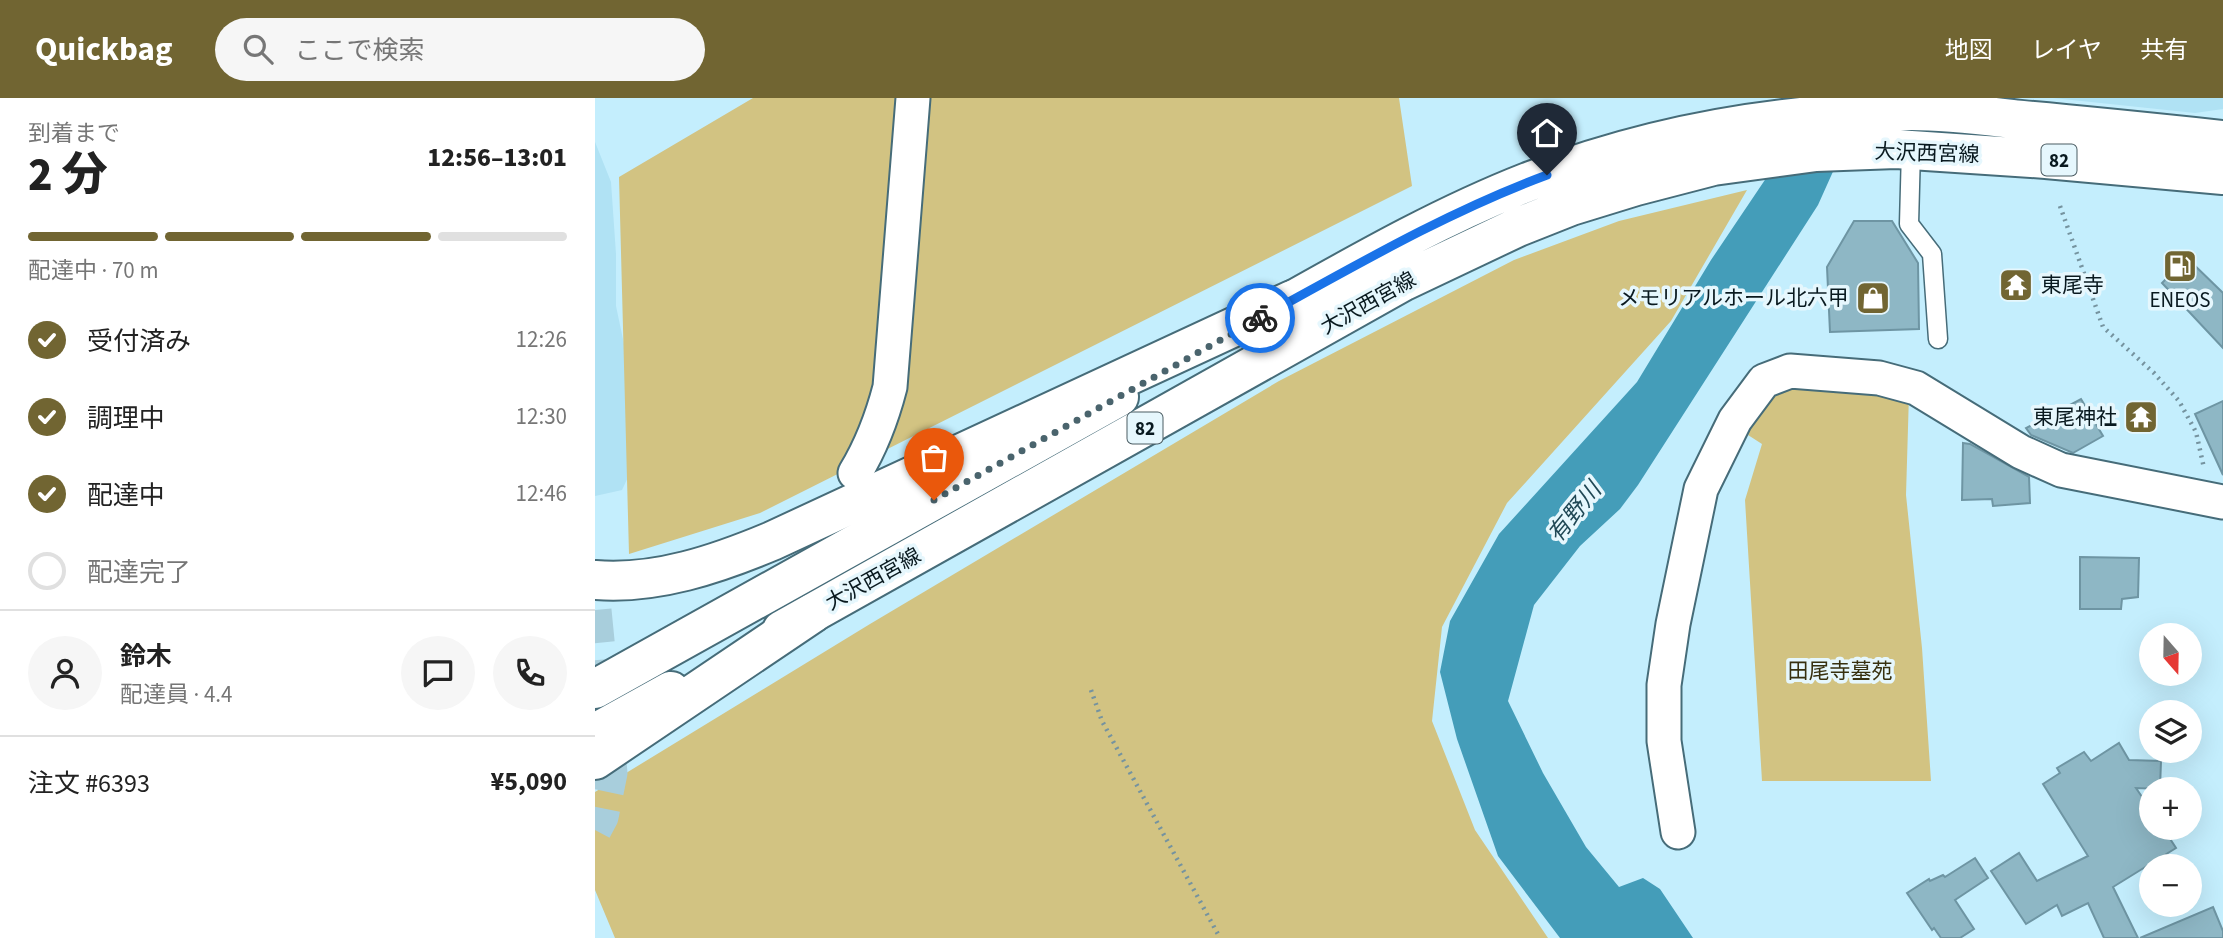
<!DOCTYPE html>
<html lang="ja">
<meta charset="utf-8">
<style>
:root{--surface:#fff;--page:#f6f6f6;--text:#222;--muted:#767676;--line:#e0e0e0;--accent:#716532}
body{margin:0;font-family:"Source Sans 3","Noto Sans JP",sans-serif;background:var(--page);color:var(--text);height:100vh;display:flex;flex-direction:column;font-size:26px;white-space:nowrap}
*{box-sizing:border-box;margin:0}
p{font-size:23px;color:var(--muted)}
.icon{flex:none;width:38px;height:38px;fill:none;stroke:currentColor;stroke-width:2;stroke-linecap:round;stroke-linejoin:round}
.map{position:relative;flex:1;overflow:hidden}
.panel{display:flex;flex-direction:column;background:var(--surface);width:595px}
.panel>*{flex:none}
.needle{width:46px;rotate:160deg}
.fabs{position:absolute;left:1544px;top:525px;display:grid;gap:14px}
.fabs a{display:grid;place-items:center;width:63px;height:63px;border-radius:50%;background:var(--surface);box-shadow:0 7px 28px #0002;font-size:35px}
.pin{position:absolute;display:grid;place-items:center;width:60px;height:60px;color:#fff;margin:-72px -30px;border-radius:50% 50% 50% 0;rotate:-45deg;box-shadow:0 0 7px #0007}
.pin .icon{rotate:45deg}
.courier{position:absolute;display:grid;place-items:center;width:70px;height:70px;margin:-35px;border:5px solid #1a73e8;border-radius:50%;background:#fff;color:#222;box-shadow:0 2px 9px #0007}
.summary em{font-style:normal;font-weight:800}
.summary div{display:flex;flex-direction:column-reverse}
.summary{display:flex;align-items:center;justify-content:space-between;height:119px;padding:0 28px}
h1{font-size:46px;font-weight:800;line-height:52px}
.bar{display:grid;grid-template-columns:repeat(4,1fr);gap:10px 7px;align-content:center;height:84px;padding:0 28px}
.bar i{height:9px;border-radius:5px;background:var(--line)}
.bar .selected{background:var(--accent)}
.bar p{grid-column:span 4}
.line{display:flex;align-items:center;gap:18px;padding:0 28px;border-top:2px solid var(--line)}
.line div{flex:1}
.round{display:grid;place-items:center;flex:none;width:74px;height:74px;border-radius:37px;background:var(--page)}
ol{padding:0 28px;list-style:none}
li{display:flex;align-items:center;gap:21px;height:77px}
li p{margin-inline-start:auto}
li .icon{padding:7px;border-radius:50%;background:var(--accent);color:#fff;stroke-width:4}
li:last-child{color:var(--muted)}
li i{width:38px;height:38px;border:4px solid var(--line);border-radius:50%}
header{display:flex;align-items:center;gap:42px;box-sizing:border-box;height:98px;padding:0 35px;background:var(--accent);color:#fff}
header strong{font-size:33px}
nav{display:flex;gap:38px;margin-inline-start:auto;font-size:24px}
.search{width:490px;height:63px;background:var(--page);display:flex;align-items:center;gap:18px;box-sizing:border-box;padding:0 24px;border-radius:38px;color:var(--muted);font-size:26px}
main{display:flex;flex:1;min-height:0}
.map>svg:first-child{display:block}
</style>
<header>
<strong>Quickbag</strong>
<div class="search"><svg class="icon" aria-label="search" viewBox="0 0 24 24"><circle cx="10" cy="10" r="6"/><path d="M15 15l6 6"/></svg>ここで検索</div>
<nav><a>地図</a><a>レイヤ</a><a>共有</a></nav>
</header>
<main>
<section class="panel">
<div class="summary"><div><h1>2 分</h1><p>到着まで</p></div><em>12:56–13:01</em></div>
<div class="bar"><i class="selected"></i><i class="selected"></i><i class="selected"></i><i></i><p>配達中 · 70 m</p></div>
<ol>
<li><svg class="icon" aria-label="check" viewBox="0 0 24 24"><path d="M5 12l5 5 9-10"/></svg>受付済み<p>12:26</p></li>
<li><svg class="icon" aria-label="check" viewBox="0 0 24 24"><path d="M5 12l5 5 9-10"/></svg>調理中<p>12:30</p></li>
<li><svg class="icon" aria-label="check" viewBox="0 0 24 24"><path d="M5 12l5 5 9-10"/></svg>配達中<p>12:46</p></li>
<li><i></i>配達完了</li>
</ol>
<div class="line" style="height:126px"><a class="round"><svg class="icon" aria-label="person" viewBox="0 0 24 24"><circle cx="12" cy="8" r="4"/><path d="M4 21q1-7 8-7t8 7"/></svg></a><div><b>鈴木</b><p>配達員 · 4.4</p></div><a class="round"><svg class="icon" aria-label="chat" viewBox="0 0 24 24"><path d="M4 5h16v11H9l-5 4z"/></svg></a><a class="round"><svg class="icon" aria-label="phone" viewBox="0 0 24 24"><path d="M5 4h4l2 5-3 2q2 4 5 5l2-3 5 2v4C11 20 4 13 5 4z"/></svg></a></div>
<div class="line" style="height:91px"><div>注文 #6393</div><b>¥5,090</b></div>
</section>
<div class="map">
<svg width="1628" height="840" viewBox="0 0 1628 840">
<rect width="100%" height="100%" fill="#c4eefd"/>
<path fill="#b0e2f4" d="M1458 0H1628V11L1600 15Z
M0 44 16 84 21 156V208L29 246 59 324 27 392 0 398Z"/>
<path fill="#d2c382" d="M158 0H804L817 88 165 415 34 456 24 79Z
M1152 92 1076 223 912 405 847 529 837 623 880 732 953 840H20L0 792V694L275 526 684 283 919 162 1024 123Z
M1202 285 1314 296 1311 397 1327 550 1336 683H1167L1150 402 1167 346 1153 337 1169 293Z"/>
<path fill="#449db9" d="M1225 0H1271L1223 107 1043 387 1025 411 985 448 939 507 913 603 948 675 991 749 1024 789 1048 780 1065 791 1098 840H965L903 758 862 641 845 574 855 523 904 436 1042 284 1116 162Z"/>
<path fill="#8eb7c5" stroke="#6e95a3" stroke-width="2" d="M1259 123H1297L1323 165 1324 231 1235 234 1232 169Z
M1592 160 1628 195V250L1567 185Z
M1486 301 1508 338 1478 355 1436 337 1431 330Z
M1628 303V377L1600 316Z
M1368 345 1375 346 1434 379 1435 405 1398 408 1397 401 1367 402Z
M1485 459 1544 460 1543 499 1527 501 1526 511H1485Z
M1524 645 1534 662 1566 663 1565 691 1541 690 1556 712V730H1568L1581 750 1518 789 1543 840H1509L1493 805 1467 818 1462 807 1431 826 1396 773 1424 755 1442 783 1493 758 1448 686 1465 675 1462 670 1489 654 1496 663Z
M1380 760 1393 780 1360 802 1379 831 1365 840H1346L1339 830 1337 832 1312 795 1334 781 1335 783 1348 777 1350 779Z
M1618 809 1628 833V840H1545Z"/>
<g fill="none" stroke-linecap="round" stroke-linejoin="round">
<path stroke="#a8cedc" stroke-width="33" stroke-dasharray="33 17" stroke-linecap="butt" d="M0 512 16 675 7 719 0 732"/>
<g stroke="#466c79" stroke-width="21">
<path id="service" d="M1316 52 1314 126 1337 156 1343 241"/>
</g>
<g stroke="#466c79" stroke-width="37">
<path id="minor" d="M260 375C277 347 287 320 295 289L318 0
M1083 734 1069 643V587L1078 526 1106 391 1140 322 1169 283 1195 273 1284 280 1321 290 1426 354 1466 372 1628 404"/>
</g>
<g stroke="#466c79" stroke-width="42">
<path id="primary" d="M668 219C754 171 841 120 933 84 1057 36 1184 14 1316 13 1353 13 1391 18 1427 22 1494 28 1561 35 1628 42
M187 532 809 183 923 129 976 108 1041 88 1118 68 1221 54 1301 51 1451 61 1628 77
M0 591 524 299
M0 635 76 593"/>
</g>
<g stroke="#466c79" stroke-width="42">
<path id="motorway" d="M0 482C61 487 122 466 177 443L697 202
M0 662 218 515"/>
</g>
<path stroke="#75939f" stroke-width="4.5" stroke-dasharray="2 5" stroke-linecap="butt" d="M1465 108 1508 229 1559 275 1584 303 1601 334 1609 370
M496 592 507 623 625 840"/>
<use href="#service" stroke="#fff" stroke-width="18"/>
<use href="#minor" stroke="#fff" stroke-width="33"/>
<use href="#primary" stroke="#fff" stroke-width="38"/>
<use href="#motorway" stroke="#fff" stroke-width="38"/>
</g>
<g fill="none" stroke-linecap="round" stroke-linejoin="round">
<path stroke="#4a646d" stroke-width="7" stroke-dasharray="0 12.6" d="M339 402 665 220"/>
<path stroke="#1a73e8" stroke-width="9" d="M665 220C758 169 852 114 952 77"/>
</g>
<defs>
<g id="fuel-square" transform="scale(1.75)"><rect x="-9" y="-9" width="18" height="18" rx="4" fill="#716532" stroke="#e6f7fd"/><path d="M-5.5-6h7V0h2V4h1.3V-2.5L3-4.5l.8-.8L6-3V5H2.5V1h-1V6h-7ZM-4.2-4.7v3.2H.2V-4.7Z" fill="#fff"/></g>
<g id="temple-square" transform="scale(1.75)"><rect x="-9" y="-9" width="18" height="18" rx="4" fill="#716532" stroke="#e6f7fd"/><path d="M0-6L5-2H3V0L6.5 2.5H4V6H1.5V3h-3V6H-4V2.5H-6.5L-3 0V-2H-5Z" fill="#fff"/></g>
<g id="shop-square" transform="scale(1.75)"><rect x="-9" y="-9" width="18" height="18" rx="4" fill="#716532" stroke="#e6f7fd"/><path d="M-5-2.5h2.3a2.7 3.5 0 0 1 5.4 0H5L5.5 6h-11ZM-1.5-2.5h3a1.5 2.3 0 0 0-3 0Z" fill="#fff"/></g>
</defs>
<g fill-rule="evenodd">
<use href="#fuel-square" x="1585" y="168"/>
<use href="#temple-square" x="1421" y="187"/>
<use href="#shop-square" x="1278" y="200"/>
<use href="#temple-square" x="1546" y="319"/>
</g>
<g text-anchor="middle" stroke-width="7" stroke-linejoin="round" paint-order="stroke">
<g fill="#e6f7fd" stroke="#4b5c62" stroke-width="2">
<rect x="1446.5" y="46.5" width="35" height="31" rx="5"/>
<rect x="532.5" y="314.5" width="35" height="31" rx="5"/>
</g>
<g font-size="19" font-weight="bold" fill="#09191f">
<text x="1464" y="69">82</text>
<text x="550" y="337">82</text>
</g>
<g font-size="21" fill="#09191f" stroke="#e6f7fd">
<text transform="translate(1332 55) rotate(2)" y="7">大沢西宮線</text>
<text transform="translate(773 205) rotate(-29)" y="7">大沢西宮線</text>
<text transform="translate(278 481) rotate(-29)" y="7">大沢西宮線</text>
</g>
<g font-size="21" fill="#09191f" stroke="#e6f7fd" text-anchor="end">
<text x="1446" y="194" text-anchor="start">東尾寺</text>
<text x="1254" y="207">メモリアルホール北六甲</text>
<text x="1585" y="209" text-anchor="middle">ENEOS</text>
<text x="1522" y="326">東尾神社</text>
</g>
<g font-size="21" fill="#37300f" stroke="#e6f7fd">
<text x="1245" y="580">田尾寺墓苑</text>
</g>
<g font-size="23" font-style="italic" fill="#204855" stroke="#e6f7fd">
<text transform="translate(979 414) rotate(-51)" y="8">有野川</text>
</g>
</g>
</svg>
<div class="fabs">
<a><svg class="needle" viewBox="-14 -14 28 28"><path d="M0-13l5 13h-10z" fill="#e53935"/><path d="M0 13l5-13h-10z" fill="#767676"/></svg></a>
<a><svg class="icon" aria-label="layers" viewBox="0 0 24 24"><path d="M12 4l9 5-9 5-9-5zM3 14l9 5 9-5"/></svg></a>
<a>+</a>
<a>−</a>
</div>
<div class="pin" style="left:339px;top:402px;background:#ea580c"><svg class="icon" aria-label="bag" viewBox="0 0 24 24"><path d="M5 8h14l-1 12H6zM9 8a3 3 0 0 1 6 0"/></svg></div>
<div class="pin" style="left:952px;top:77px;background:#1f2937"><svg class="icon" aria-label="home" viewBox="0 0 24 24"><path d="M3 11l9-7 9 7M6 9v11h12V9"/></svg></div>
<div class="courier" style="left:665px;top:220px"><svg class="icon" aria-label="bike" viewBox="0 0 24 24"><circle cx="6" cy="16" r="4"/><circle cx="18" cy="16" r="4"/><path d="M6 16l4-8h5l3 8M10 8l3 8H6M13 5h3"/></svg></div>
</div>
</main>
